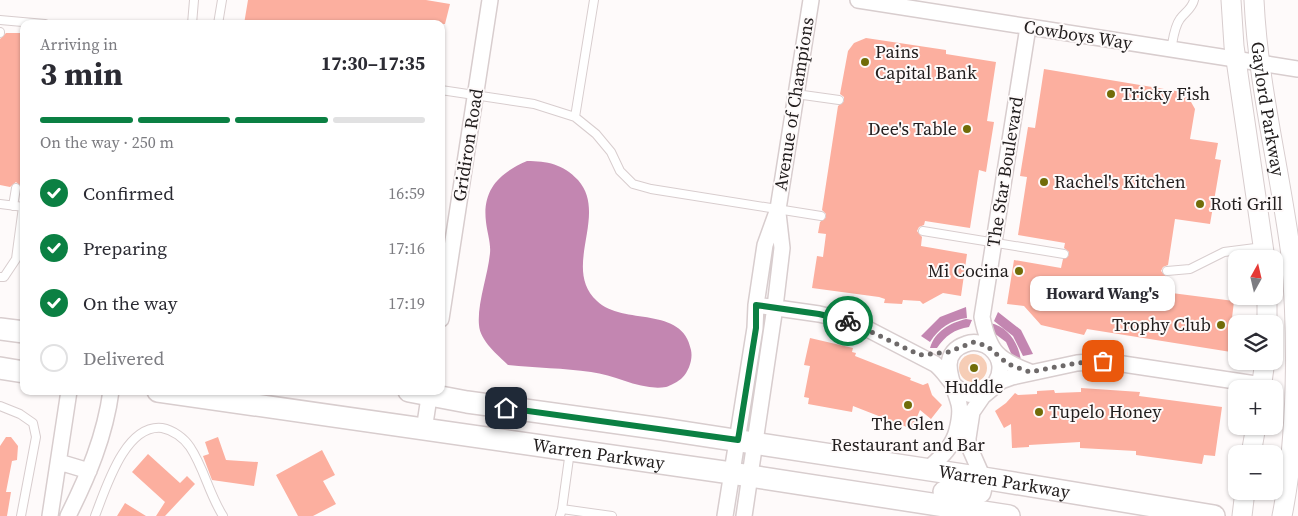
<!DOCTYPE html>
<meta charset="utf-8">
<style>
:root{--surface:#fff;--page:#f7f7f7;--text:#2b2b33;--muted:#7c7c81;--line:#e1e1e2;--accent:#0b8043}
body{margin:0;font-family:"Source Serif 4",serif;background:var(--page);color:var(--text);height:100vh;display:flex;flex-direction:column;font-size:19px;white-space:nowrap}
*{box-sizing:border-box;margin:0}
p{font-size:16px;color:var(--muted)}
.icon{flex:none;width:28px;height:28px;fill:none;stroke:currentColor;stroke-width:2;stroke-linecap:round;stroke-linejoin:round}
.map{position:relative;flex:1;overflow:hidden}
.drawer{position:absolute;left:20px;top:20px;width:425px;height:375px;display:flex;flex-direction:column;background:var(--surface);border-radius:10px;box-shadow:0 1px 4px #0004}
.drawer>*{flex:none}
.needle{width:32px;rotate:8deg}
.controls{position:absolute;left:1228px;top:250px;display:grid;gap:10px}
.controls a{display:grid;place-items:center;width:55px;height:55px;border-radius:10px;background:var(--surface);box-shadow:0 1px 4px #0004;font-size:25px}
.pin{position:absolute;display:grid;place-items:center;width:42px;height:42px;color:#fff;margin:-21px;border-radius:10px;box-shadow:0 2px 8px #0006}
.courier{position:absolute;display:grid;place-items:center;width:50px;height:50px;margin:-25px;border:4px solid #0b8043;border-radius:50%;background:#fff;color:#222;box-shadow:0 1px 6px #0007}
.bubble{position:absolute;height:35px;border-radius:10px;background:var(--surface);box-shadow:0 1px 4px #0004;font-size:16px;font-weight:700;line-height:35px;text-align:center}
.head em{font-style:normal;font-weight:700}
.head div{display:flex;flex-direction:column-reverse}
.head{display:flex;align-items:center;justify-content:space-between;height:85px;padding:0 20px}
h1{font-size:32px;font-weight:700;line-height:38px}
.bar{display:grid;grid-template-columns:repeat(4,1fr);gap:8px 5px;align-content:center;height:60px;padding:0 20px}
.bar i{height:6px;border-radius:4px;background:var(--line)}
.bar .active{background:var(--accent)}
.bar p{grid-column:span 4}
ol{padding:0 20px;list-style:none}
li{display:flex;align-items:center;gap:15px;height:55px}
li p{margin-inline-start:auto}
li .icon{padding:5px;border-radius:50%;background:var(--accent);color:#fff;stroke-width:4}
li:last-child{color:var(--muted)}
li i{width:28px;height:28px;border:2px solid var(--line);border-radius:50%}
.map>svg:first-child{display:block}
</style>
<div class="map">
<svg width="1298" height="516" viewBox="0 0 1298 516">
<rect width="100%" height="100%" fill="#fefafa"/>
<path fill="#f6cdb6" d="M959 368a14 14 0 1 1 28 0a14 14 0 1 1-28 0Z"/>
<path fill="#c386b1" d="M527 161C547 161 563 164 578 180 609 215 561 268 597 301 623 326 683 305 691 350 693 359 689 371 682 378 679 381 670 386 666 387 641 391 616 375 591 372 564 368 536 368 508 365 498 355 480 341 479 325 477 304 488 275 490 253 491 243 487 232 486 222 482 190 499 173 527 161Z
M966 307 967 318C951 320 939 328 930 342L921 336 940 317Z
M998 312 1021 330 1033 354 1023 356 1013 336 994 321Z
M966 319 972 320 969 327C955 329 945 336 937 348H930C935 331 950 323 966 319Z
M990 323C1008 326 1020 345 1021 362L1014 360 1006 342 990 330Z"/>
<path fill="#fcaf9f" d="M248 0H426L450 4 445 24H244Z
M6 33H24V189L16 182 10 187 0 185V39Z
M866 38 946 50V54L996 62 987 121 994 122 986 172 979 170 970 228 925 221 924 225 919 227 917 231 922 237 921 246 967 254 961 296 943 293 923 304 920 301 903 300 902 304 884 303 885 299 879 297 812 288 817 256 823 257 826 234 818 233 820 222 826 217V214L822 210 838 106 844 101V97L840 94 848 51 854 43Z
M1044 69 1182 92 1191 102 1195 109 1190 139 1218 143 1215 159 1221 160 1210 224 1175 219 1168 265 1163 267 1161 271 1166 276 1164 292 1234 301 1232 318 1236 319 1231 352 1087 329 1084 335 1041 325 1024 306 1007 304 1014 260 1061 268 1063 259 1069 255V252L1064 248 1065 243 1018 235 1027 177 1020 176 1028 127 1035 128Z
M810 338 853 348 852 352 856 353 855 356 911 378 910 380 923 385 928 383 932 395 942 405 931 419 920 410 912 429 853 406 852 412 808 404 809 398 804 397 810 366 804 365Z
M1081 388 1140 392 1139 396 1222 407 1215 456 1204 455 1202 464 1136 455V451L1080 448V442L1029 445V447L1012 448 1011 424 1004 428 995 411 1006 403 1015 393 1018 395 1037 394V391L1054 390 1055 393 1081 392Z
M6 437H11L18 446 17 460 12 461 6 492H11L7 516H0V446Z
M218 437 226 460 258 462 254 486 212 480 203 456 209 454 205 442Z
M322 450 335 475 323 481 336 504 313 516H298L276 475Z
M148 454 180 483 187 476 195 484 165 516H156L165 502 132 472Z
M125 503 146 516H117Z"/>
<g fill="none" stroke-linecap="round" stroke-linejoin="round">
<g stroke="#d8cdce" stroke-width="10">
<path id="service" d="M0 20 45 24
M192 24 194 0
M218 24 222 0
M0 32V33
M1171 50C1173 40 1174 27 1180 19 1185 12 1192 9 1194 0
M441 90 534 104 575 117 596 134 611 152 620 171 633 184 651 189 821 216
M796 94 839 100
M575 117 594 0
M0 204 24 207
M13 206 16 188
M923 231 1064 254
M1167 271 1190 269 1224 252 1263 247
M0 277H4L16 259 23 207
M0 406 20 414 33 423 36 437 21 516
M562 509 570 451
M95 516C106 488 125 424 162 428 173 430 184 438 190 447 204 468 209 494 223 516
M560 516 562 509 612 516"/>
</g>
<g stroke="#d8cdce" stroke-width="18">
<path id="minor" d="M858 0 1298 69
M1028 27 982 317C989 352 998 360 1030 372
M756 305 819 314 856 323 935 364C946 372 952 388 965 393 991 403 1013 368 991 349 985 343 974 341 966 344 936 354 954 384 959 404 961 412 959 422 957 430 953 447 940 458 928 469
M441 319 490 0
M424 430 430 391
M59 462 89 471
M983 478 968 444V438L972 412 983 396 1001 381 1012 377 1077 363 1103 361 1262 385
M50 516 69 391
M68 516C88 476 105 436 111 391
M725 516 755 328 756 305 765 245 778 209 811 0
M744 516 775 307 782 248 778 213"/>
</g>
<g stroke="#d8cdce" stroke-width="21">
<g id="tertiary">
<path d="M1231 0 1234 46 1265 259"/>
<path id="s1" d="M1254 0C1258 86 1280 170 1291 255 1298 335 1298 437 1282 516"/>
<path d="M1267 324V296"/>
<path d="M1261 389 1265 361"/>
<path d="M1251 454 1256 426"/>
<path d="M1242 516 1245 491"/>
</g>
</g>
<g stroke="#d8cdce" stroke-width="24">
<g id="secondary">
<path d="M0 329 24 332"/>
<path d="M0 368 24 372"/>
<path id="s2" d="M158 391 731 473 1009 516"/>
<path id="s3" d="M409 391 467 402 662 429 983 478 1214 516"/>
<path d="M944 492 971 495 980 492 983 478"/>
</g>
</g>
<use href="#service" stroke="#fff" stroke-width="8"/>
<use href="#minor" stroke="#fff" stroke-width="15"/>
<use href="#tertiary" stroke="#fff" stroke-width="19"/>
<use href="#secondary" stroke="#fff" stroke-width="21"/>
</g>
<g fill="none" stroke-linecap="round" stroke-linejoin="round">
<path stroke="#6e6a6a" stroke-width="5" stroke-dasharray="0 9" d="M848 321 920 355 948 352 974 342 987 346 1008 364 1030 372 1077 363 1103 361"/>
<path stroke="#0b8043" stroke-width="6" d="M506 408 738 440 756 328V305L819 314 848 321"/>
</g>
<g fill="#716c09" stroke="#fefafa" stroke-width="2">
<circle cx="865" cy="62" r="5"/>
<circle cx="1111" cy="94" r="5"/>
<circle cx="967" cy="129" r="5"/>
<circle cx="1044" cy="182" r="5"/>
<circle cx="1200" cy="204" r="5"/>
<circle cx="1019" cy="271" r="5"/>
<circle cx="1221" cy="325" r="5"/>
<circle cx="974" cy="368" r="5"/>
<circle cx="908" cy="405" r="5"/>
<circle cx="1039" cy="412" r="5"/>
</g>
<g text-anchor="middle" stroke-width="4" stroke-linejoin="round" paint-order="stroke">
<g font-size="18" fill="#211d1d" stroke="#fefafa">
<text transform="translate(1078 35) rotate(9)" y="6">Cowboys Way</text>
<text transform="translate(794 104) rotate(-81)" y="6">Avenue of Champions</text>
<text dy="6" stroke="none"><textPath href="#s1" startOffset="110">Gaylord Parkway</textPath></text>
<text transform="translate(468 145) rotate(-81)" y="6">Gridiron Road</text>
<text transform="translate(1005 172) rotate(-81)" y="6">The Star Boulevard</text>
<text dy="6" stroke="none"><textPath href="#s2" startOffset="445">Warren Parkway</textPath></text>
<text dy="6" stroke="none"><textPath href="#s3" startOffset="602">Warren Parkway</textPath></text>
</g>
<g font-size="18" fill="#211d1d" stroke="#fefafa" text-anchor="start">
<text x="875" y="58">Pains<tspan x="875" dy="21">Capital Bank</tspan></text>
<text x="1121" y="100">Tricky Fish</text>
<text x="957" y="135" text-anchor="end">Dee's Table</text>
<text x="1054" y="188">Rachel's Kitchen</text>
<text x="1210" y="210">Roti Grill</text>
<text x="1009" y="277" text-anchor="end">Mi Cocina</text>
<text x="1211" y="331" text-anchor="end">Trophy Club</text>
<text x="974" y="393" text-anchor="middle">Huddle</text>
<text x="1049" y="418">Tupelo Honey</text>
<text x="908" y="430" text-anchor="middle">The Glen<tspan x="908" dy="21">Restaurant and Bar</tspan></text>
</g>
</g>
</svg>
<div class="controls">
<a><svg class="needle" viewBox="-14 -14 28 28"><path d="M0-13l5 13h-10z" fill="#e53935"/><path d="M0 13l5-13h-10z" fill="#7c7c81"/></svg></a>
<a><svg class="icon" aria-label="layers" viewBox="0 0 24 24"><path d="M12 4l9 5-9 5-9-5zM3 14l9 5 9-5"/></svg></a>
<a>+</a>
<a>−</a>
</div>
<div class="pin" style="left:1103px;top:361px;background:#ea580c"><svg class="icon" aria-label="bag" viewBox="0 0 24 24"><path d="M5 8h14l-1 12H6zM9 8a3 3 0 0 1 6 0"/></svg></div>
<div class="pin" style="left:506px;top:408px;background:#1f2937"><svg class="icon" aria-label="home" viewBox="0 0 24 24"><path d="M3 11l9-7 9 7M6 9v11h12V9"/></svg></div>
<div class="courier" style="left:848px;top:321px"><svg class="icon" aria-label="bike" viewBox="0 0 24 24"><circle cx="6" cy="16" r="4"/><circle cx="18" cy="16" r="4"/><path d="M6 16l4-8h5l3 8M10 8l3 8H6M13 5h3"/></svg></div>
<div class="bubble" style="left:1030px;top:276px;width:145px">Howard Wang's</div>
<section class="drawer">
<div class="head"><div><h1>3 min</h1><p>Arriving in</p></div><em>17:30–17:35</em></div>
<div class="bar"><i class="active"></i><i class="active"></i><i class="active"></i><i></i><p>On the way · 250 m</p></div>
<ol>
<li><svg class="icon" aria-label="check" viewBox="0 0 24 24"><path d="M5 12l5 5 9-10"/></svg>Confirmed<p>16:59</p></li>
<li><svg class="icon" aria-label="check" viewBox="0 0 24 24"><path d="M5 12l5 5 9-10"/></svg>Preparing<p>17:16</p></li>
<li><svg class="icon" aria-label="check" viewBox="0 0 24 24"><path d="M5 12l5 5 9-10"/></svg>On the way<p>17:19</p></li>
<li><i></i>Delivered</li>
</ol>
</section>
</div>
